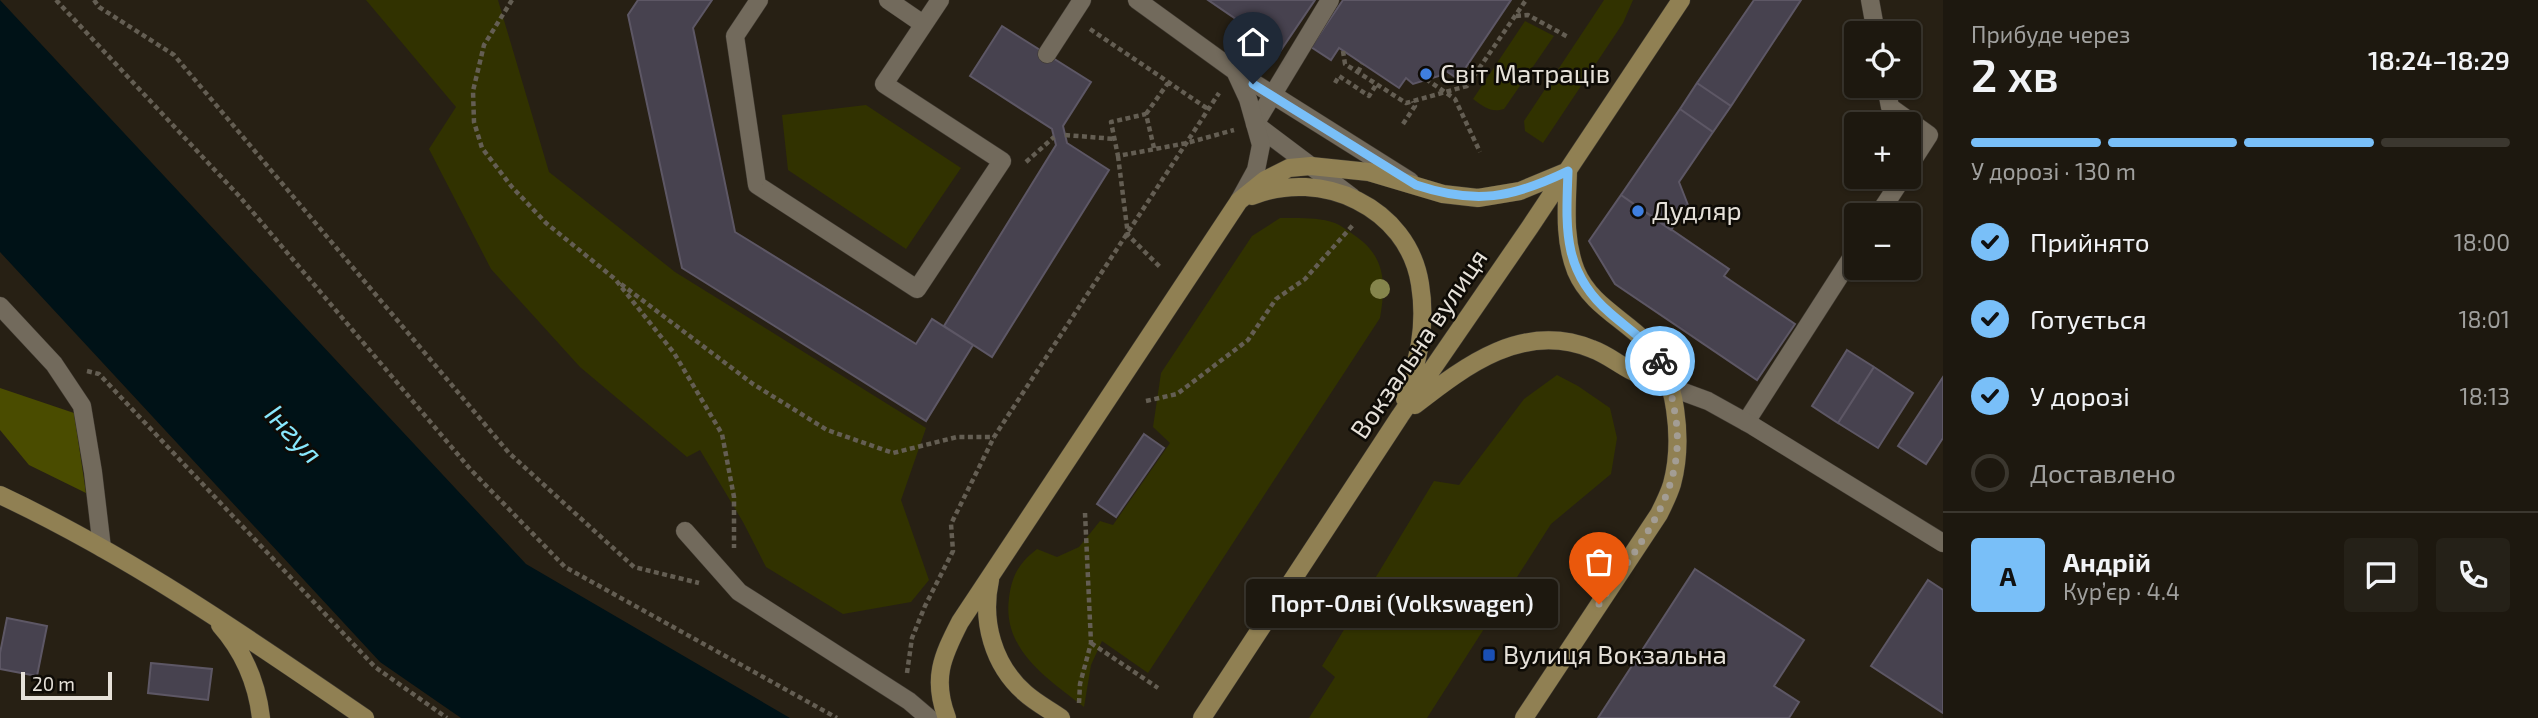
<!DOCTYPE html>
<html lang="uk">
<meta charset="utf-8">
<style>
:root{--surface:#1d180f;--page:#252118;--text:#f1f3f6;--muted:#a0a09e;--line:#3b372f;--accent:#79bff8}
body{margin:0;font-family:"Exo 2",sans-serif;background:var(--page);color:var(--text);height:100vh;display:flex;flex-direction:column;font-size:26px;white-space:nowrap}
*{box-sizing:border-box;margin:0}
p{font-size:23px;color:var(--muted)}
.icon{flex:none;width:38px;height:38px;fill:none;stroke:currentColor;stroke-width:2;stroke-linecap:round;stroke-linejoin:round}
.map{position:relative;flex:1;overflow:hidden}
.side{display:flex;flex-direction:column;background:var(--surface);width:595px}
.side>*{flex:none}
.tools{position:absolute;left:1844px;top:21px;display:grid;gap:14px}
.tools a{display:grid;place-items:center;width:77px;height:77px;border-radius:7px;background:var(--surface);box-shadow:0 2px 5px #0004,0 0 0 2px var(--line);font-size:35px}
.scale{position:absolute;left:21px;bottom:18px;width:91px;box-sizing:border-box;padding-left:7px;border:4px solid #e6e1d9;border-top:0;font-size:19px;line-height:24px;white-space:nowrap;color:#e6e1d9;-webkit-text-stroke:5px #0e0b06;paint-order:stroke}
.pin{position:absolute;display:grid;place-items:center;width:60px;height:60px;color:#fff;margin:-72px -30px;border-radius:50% 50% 50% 0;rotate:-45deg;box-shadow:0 0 7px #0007}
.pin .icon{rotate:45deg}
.courier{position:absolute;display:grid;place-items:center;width:70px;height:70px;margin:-35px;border:5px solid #79bff8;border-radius:50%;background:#fff;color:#222;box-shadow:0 2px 9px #0007}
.bubble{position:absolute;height:49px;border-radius:7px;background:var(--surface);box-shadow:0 2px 5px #0004,0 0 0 2px var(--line);font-size:23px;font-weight:600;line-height:49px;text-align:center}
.overview em{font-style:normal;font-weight:600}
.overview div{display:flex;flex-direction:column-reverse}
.overview{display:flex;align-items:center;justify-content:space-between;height:119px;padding:0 28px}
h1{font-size:46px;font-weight:600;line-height:52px}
.bar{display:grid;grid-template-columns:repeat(4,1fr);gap:10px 7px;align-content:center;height:84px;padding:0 28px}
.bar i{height:9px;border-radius:5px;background:var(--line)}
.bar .selected{background:var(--accent)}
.bar p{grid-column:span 4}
.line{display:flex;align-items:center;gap:18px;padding:0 28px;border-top:2px solid var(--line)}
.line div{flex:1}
.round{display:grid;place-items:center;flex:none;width:74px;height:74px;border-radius:7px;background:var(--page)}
ol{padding:0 28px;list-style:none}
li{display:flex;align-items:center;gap:21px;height:77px}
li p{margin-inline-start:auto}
li .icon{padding:7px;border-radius:50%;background:var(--accent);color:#111;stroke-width:4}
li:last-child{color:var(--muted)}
li i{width:38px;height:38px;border:4px solid var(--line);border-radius:50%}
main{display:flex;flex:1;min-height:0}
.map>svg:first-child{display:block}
</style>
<main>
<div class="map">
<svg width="1943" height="718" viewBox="0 0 1943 718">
<rect width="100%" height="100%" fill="#272014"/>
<path fill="#313200" d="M366 0H498L549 172 675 272 926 428 901 500 929 580 911 602 843 614 766 567 743 522 700 450 687 457 580 367 491 269 429 149 456 107Z
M1604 0H1633L1623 23 1543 143 1525 131 1524 121Z
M1525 21 1554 36 1504 109C1491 113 1484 107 1473 99Z
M866 105 961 168 906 249 788 170 782 115Z
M1280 218C1298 218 1318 217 1335 223 1342 226 1348 231 1354 235 1386 256 1386 284 1380 318L1148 673 1102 641 1091 665 1084 707C1048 679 1002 650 1009 598 1012 575 1019 563 1037 549L1057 557 1079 547 1100 521 1113 525 1170 443 1153 427 1161 373 1252 236Z
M1557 375 1578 386 1610 408 1617 438 1611 474 1551 524 1427 718H1309L1335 677 1322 666 1434 481 1459 485 1524 399Z"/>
<path fill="#4a4c00" d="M0 388 74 413 86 493 29 465 0 430Z"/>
<path fill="#001217" d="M0 0 526 564 790 718H461L380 662 0 252Z"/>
<path fill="#47424f" stroke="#5d5765" stroke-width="2" d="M638 0H712L693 28 735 232 916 344 932 319 973 345 926 421 682 268 628 15Z
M1208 0H1315L1281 50Z
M1343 0H1511L1458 79 1443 69 1439 76 1413 84 1406 78 1399 88 1339 48 1331 60 1311 47Z
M1754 0H1801L1731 106 1697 83Z
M1002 26 1091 82 1063 126 1067 143 1109 170 992 357 944 326 1056 145 1052 129 970 76Z
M1697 83 1731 106 1713 132 1680 109Z
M1680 109 1713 132 1679 182 1688 205 1671 230 1621 195Z
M1621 195 1729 269 1724 276 1795 324 1757 380 1615 284 1589 241Z
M1847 350 1874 367 1838 423 1812 406Z
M1874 367 1913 393 1878 448 1838 423Z
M1943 377V438L1926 464 1898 446Z
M1144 434 1164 448 1116 517 1097 504Z
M1695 569 1804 640 1774 686 1799 702 1789 718H1598Z
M1928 580 1943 590V713L1871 666Z
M7 618 47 626 37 676 0 669V653Z
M151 663 212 669 208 700 148 693Z"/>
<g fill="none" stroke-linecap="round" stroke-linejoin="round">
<g stroke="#3f3931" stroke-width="19">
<path id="service" d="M759 0 735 36 757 185 917 289 1002 161 884 84 940 0
M888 0 923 24
M1330 0 1255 124 1352 197
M1870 0 1876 33
M1047 54 1082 0
M1235 71 1410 181
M1886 86 1890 107 1929 135 1909 166
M1878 215 1903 177
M1746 422 1857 249
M685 531 739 592 909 701 929 718"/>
</g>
<g stroke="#3f3931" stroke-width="19">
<path id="minor" d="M1137 0 1235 71 1248 99 1261 145 1256 170 1239 201
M0 306 54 364 82 406 93 472 102 548
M1670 387 1708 401 1753 426 1943 543"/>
</g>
<g stroke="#3f3931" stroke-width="19">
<path id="secondary" d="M1252 196C1321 168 1408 207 1420 284 1427 327 1418 360 1405 399
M1415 405C1466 365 1524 321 1592 349 1606 354 1617 363 1630 370 1643 376 1657 381 1670 387
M0 495C130 556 247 637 365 718
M990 580C981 621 993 665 1025 693 1036 703 1050 710 1061 718
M220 625C244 652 257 683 261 718
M947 718C932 679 942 657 960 622L1239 201 1265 180 1289 168 1311 166 1369 172 1443 194 1478 198 1520 191 1568 171
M1202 718 1400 416 1530 227 1681 0
M1524 718 1659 514C1664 504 1669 494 1672 484 1683 443 1678 374 1646 342 1622 318 1590 304 1576 271 1563 238 1567 205 1568 171"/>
</g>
<path stroke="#645e53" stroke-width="4.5" stroke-dasharray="5 3.5" stroke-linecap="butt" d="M56 0 240 197 471 470 565 567 837 718
M94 0 99 7 174 55 509 453 634 567 699 583
M512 0 484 45 473 91 474 122 482 148 512 187 546 223 615 279 674 353 722 434 734 497V548
M1516 16 1528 15 1568 37
M1090 29 1208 109
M1343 51 1345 64 1406 103 1467 86 1526 0
M1358 72 1362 64
M1426 79 1455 99 1480 152
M1335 83 1339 76 1369 96 1376 85
M1146 114 1168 83
M1403 124 1415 106 1413 101
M1065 135 1115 139
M1154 148 1146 114 1111 122 1118 156 1187 143 1234 130
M1118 156 1128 235 1160 267
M1026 162 1054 137
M621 284 753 384 827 430 893 453 957 437H994
M87 371 99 374 375 667 447 718
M1146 401 1177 394 1248 340 1276 299 1305 279 1353 225
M1091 643 1158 688
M907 673 912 638 925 606 953 551 951 524 994 437 1219 93
M1079 703 1080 684 1091 643 1085 513"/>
<use href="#service" stroke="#726a5c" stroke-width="18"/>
<use href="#minor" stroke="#726a5c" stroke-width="18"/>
<use href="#secondary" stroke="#908053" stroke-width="18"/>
</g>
<circle fill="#85854c" cx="1380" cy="289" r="10"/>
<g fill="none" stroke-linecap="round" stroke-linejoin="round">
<path stroke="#a39d94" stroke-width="7" stroke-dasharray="0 12.6" d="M1599 604C1640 542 1691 488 1674 408 1671 392 1668 375 1660 361"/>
<path stroke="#79bff8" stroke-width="9" d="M1253 84 1416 185C1476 205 1512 198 1568 171 1566 228 1562 272 1610 313 1628 329 1647 340 1660 361"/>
</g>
<g fill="#3f7fe0" stroke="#0e0b06" stroke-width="2.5">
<circle cx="1426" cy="74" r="7"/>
<circle cx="1638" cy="211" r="7"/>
</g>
<rect fill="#1a4fb4" stroke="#0e0b06" stroke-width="2.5" x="1482" y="648" width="14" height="14" rx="3.5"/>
<g text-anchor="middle" stroke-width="5" stroke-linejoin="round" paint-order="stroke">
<g font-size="26" fill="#e6e1d9" stroke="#0e0b06" text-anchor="start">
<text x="1440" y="83">Світ Матраців</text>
<text x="1652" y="220">Дудляр</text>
<text x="1503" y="664">Вулиця Вокзальна</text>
</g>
<g font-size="26" fill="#e6e1d9" stroke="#0e0b06">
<text transform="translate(1419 344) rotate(-56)" y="9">Вокзальна вулиця</text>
</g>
<g font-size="28" font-style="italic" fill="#88e7fc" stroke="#0e0b06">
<text transform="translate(294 434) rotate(47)" y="10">Інгул</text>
</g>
</g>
</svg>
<div class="tools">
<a><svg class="icon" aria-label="locate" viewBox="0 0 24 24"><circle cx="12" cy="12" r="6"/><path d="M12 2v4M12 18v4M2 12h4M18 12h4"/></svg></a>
<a>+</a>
<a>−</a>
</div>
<div class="scale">20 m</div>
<div class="pin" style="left:1599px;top:604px;background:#ea580c"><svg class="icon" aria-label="bag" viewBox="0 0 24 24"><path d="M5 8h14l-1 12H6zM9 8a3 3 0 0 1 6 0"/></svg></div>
<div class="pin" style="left:1253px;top:84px;background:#1f2937"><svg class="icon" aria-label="home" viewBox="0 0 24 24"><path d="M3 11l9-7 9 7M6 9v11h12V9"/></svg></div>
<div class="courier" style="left:1660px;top:361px"><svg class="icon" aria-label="bike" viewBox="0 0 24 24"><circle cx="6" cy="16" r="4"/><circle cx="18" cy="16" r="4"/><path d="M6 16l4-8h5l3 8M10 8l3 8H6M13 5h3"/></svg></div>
<div class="bubble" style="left:1246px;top:579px;width:312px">Порт-Олві (Volkswagen)</div>
</div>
<section class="side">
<div class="overview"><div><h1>2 хв</h1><p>Прибуде через</p></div><em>18:24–18:29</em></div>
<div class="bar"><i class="selected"></i><i class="selected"></i><i class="selected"></i><i></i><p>У дорозі · 130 m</p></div>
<ol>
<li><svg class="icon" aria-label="check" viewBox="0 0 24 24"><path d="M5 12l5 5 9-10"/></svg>Прийнято<p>18:00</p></li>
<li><svg class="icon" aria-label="check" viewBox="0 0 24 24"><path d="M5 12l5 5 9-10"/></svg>Готується<p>18:01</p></li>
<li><svg class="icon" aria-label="check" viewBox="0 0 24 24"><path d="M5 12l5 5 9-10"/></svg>У дорозі<p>18:13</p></li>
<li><i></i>Доставлено</li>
</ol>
<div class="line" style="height:126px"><b class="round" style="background:var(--accent);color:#111">А</b><div><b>Андрій</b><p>Кур’єр · 4.4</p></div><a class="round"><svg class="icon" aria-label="chat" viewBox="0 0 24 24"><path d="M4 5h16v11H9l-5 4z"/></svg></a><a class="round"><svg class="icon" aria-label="phone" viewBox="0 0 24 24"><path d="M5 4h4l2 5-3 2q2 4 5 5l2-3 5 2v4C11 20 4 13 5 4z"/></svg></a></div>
</section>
</main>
